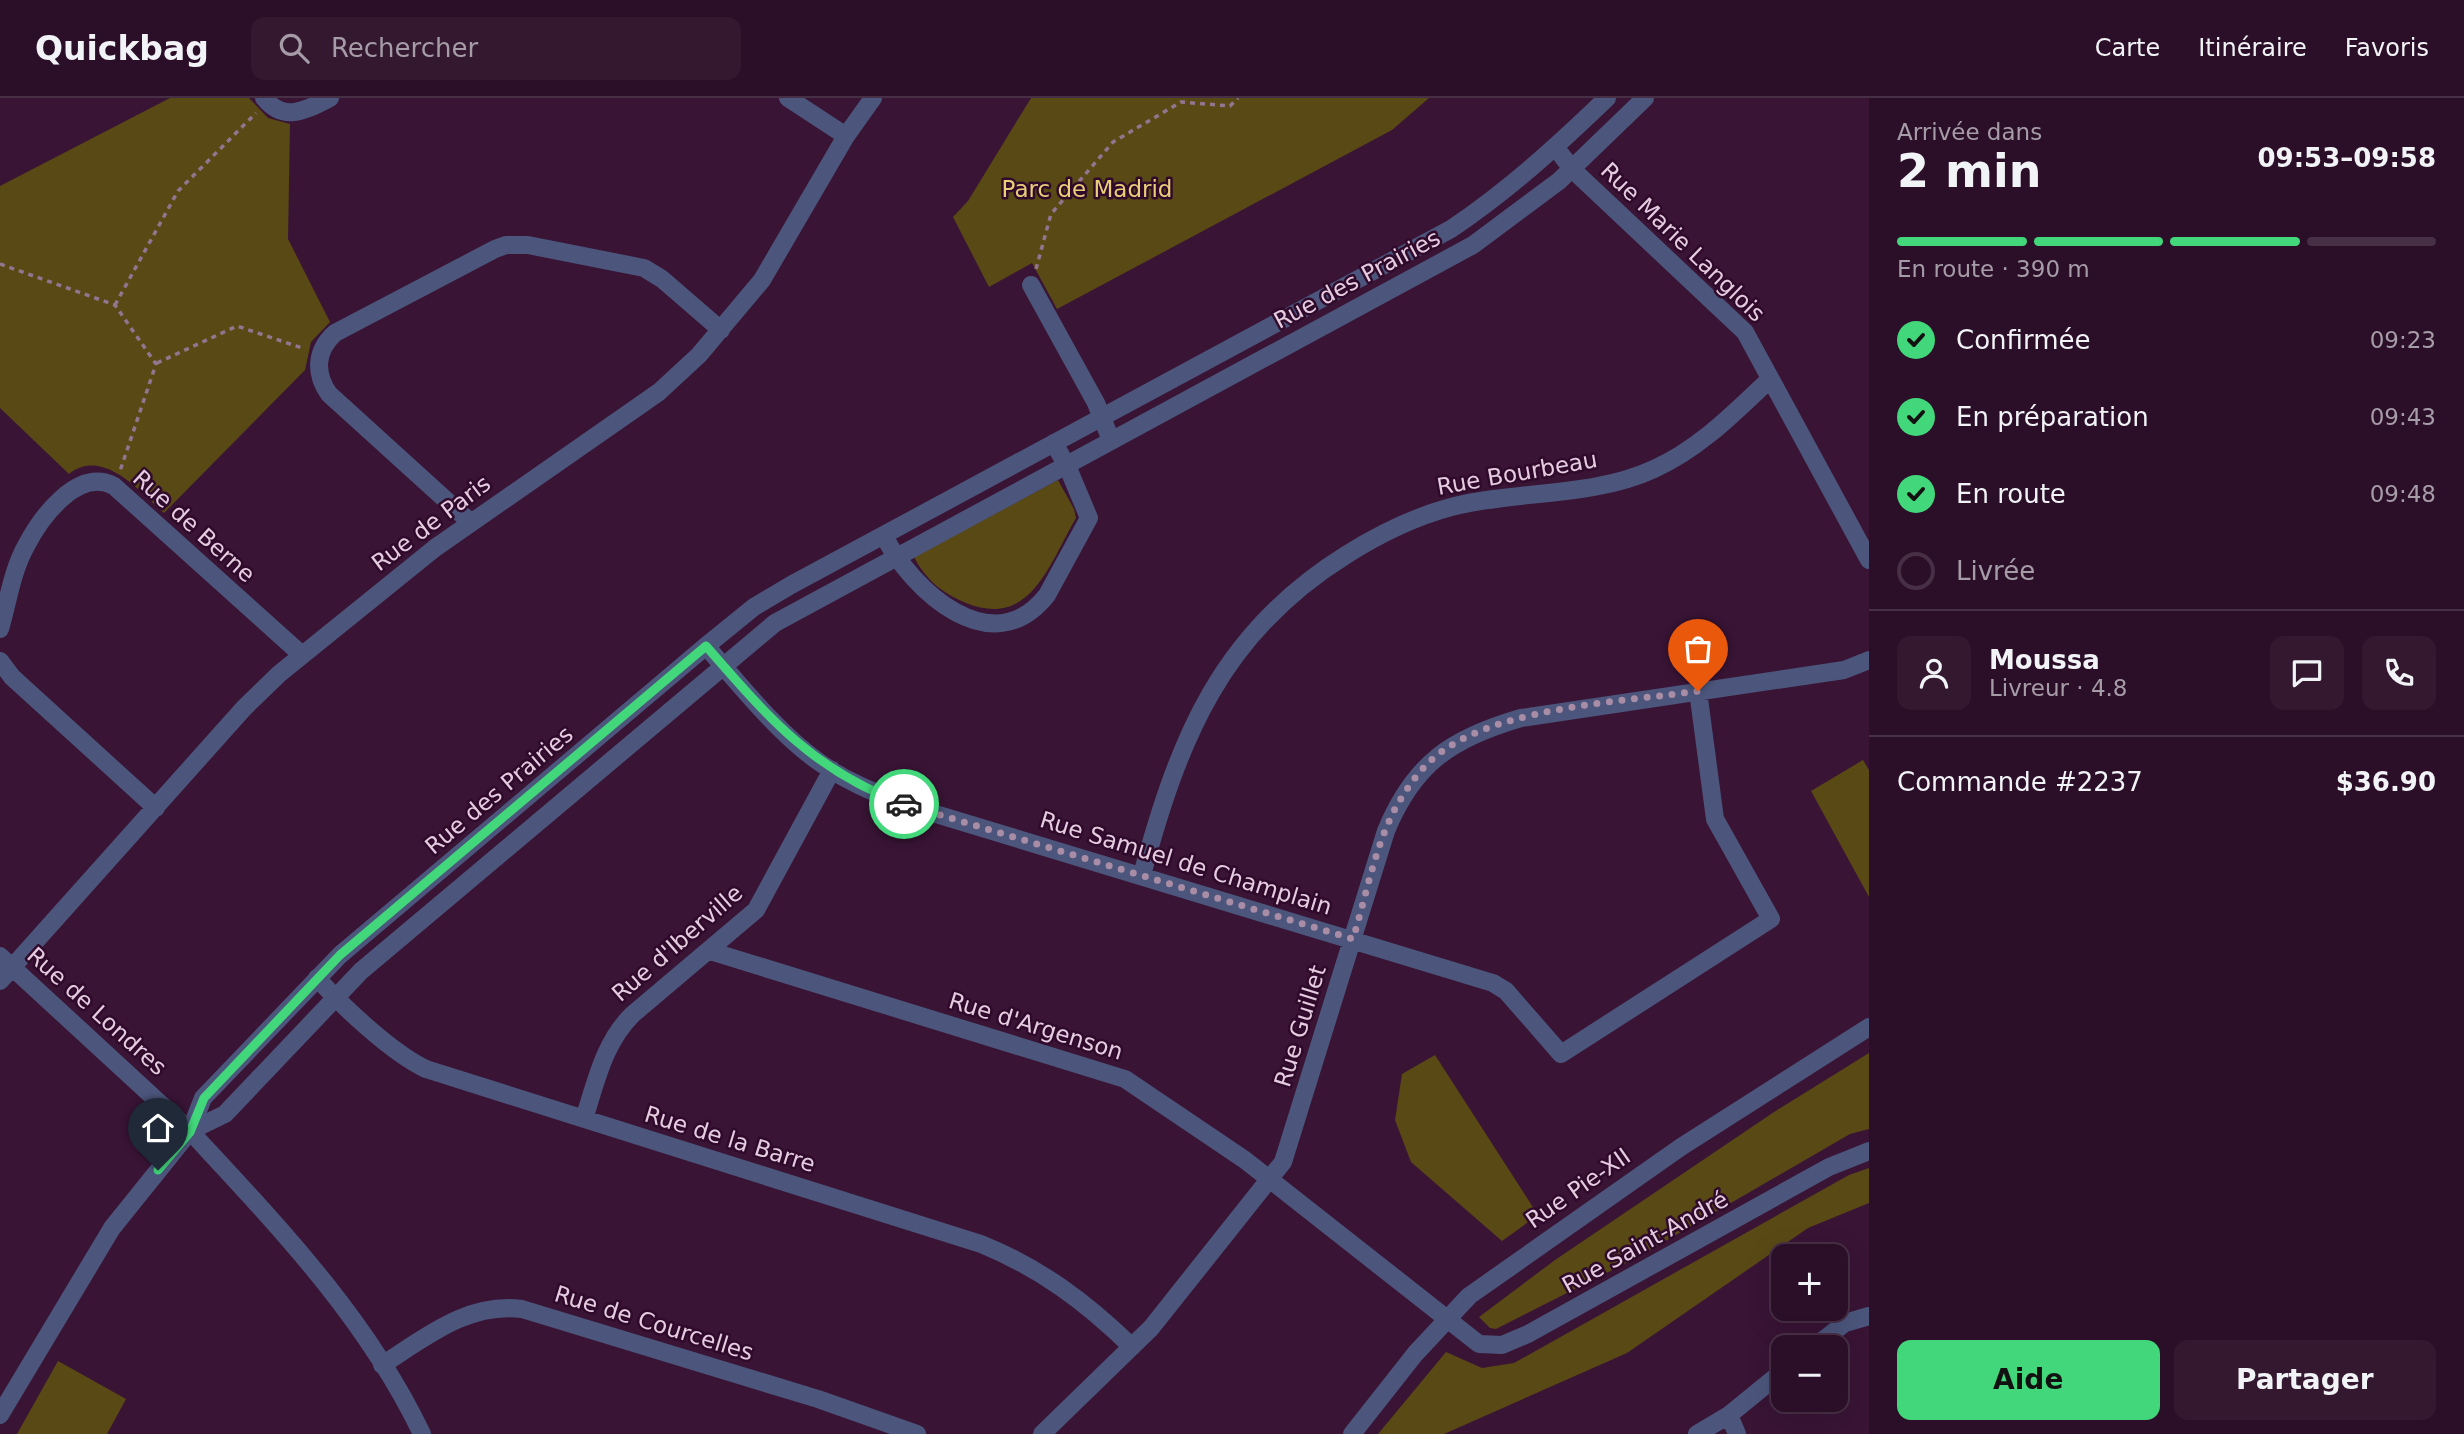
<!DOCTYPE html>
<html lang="fr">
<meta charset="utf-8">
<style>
:root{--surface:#2b0f28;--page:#331830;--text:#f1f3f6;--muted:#a69ca8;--line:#472f45;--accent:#42d77b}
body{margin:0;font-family:"DejaVu Sans",sans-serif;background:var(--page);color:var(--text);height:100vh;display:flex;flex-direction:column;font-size:26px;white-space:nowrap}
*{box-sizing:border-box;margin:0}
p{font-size:23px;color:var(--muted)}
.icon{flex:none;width:38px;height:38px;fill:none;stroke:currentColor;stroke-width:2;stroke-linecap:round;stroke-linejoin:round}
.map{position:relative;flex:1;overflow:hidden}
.details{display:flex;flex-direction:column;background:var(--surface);width:595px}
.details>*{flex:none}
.controls{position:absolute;left:1771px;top:1146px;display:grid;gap:14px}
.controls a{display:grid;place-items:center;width:77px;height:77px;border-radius:14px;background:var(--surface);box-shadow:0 7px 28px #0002,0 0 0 2px var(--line);font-size:35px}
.pin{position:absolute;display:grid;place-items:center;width:60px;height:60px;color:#fff;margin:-72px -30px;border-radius:50% 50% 50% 0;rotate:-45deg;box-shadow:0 0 7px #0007}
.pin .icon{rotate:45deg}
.courier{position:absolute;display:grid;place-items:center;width:70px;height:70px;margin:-35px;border:5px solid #42d77b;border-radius:50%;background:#fff;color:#222;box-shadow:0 2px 9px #0007}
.head em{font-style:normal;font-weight:800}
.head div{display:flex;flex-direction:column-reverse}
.head{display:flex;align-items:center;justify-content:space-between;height:119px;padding:0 28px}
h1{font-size:46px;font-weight:800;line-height:52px}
.bar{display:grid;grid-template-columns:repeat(4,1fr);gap:10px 7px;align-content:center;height:84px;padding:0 28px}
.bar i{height:9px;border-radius:5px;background:var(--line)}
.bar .selected{background:var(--accent)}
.bar p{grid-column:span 4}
.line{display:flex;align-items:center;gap:18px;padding:0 28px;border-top:2px solid var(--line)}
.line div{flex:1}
.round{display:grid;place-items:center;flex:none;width:74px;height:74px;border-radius:14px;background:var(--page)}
ol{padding:0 28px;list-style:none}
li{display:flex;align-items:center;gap:21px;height:77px}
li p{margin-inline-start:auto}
li .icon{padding:7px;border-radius:50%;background:var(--accent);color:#111;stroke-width:4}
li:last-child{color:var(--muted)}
li i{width:38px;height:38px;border:4px solid var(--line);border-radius:50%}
.button{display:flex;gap:14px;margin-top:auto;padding:14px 28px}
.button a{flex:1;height:80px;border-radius:14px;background:var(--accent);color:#111;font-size:28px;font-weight:800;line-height:80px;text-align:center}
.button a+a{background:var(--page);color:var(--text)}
header{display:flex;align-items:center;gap:42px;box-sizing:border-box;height:98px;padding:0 35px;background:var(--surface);border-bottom:2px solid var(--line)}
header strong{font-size:33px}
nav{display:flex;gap:38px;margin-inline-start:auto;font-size:24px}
.search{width:490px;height:63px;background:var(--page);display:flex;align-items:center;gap:18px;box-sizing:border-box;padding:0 24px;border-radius:14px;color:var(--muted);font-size:26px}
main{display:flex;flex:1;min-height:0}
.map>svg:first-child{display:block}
</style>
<header>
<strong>Quickbag</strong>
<div class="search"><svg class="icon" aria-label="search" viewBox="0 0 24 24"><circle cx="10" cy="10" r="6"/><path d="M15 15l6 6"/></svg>Rechercher</div>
<nav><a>Carte</a><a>Itinéraire</a><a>Favoris</a></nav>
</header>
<main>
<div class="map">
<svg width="1869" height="1336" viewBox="0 0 1869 1336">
<rect width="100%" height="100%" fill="#391435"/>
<path fill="#594915" d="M170 0H249L268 20 290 26 288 141 330 224 311 244 305 272 164 415C140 394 103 349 69 376L0 310V88Z
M1031 0H1429L1392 32 1057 211 1032 165 989 189 953 119 968 103Z
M1058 382 1074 411 1076 420C1049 466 1031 531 966 505 942 495 926 482 914 459Z
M1863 662 1869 672V799L1811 693Z
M1869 955V1031L1850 1036 1636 1160 1496 1231 1490 1230 1479 1219 1555 1162 1774 1014Z
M1435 957 1538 1117 1502 1143 1411 1064 1395 1022 1402 976Z
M1869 1070V1105L1808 1130 1627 1255 1444 1336H1378L1446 1254 1482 1270 1514 1265 1849 1077Z
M58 1263 126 1301 107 1336H17Z"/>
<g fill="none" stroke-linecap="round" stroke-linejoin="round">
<path stroke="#947590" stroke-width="3.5" stroke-dasharray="5 5" stroke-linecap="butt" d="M0 166 115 207 156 266 120 373
M1036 171 1051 116 1113 44 1181 4 1230 8 1238 0
M115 207 178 93 256 15
M157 265 237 228 305 251"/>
<path stroke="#4c567c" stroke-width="18" d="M264 0C284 25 306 12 330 0
M788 0 846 38
M1556 50 1572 71 1745 234 1869 462
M1031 187 1096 305 1111 342
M469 423 329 296C314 275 316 252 335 235L495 151 506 147H528L644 170 662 181 721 232
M884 438C912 492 992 567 1047 497L1089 420 1068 370 1054 345
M0 531C8 504 12 473 26 448 41 419 78 369 114 388L302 557
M706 548C739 586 778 635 819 664 845 683 876 695 906 707L1493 885 1506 893 1561 956 1771 821 1715 721 1698 593
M0 563 12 579 156 710
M1142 777C1179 640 1221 535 1346 457 1379 436 1414 419 1451 409 1517 392 1591 400 1654 371 1699 351 1734 315 1770 281
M710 853 1125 981 1245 1062 1479 1246 1502 1247 1528 1236 1829 1069 1869 1053
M0 858 190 1033
M317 880C342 908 392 955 426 971L981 1146C1040 1170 1086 1204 1132 1249
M0 883 244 610 279 576 435 450 659 294 699 257 762 182 846 38 873 0
M584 1021C596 984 604 944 633 916L756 812 832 672
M1813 1250 1845 1225 1869 1218
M382 1267C426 1239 468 1204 522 1211L818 1301 917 1336
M1729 1317 1737 1336
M1042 1336 1151 1230 1283 1064 1386 733C1414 665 1452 640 1521 620L1844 572 1869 562
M1697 1336 1729 1317 1783 1273"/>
<path stroke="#4c567c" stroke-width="18" d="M190 1033 225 1016 361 873 775 525 1473 147 1559 83 1645 0
M190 1033C277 1127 366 1219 422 1336
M0 1317 112 1130 190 1033 203 1000 340 857 706 548 754 509 791 487 1451 131C1509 92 1557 48 1607 0
M1352 1336 1415 1256 1469 1198 1681 1049 1869 929"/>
</g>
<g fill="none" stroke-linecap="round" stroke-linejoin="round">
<path stroke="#a98ca5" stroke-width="7" stroke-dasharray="0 12.6" d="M904 706 1353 841C1366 798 1375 748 1396 709 1408 688 1424 665 1444 652 1508 608 1623 604 1698 593"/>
<path stroke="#42d77b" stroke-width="9" d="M158 1072 190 1034 204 1000 340 857 706 548C768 619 812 672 904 706"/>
</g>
<g text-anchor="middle" stroke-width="5" stroke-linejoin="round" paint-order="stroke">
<g font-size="23" fill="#eace78" stroke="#2f0a2b">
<text x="1087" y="99">Parc de Madrid</text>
</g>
<g font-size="23" fill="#e5cce1" stroke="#2f0a2b">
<text transform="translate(1683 144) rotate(44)" y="8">Rue Marie Langlois</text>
<text transform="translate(1357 181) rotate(-28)" y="8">Rue des Prairies</text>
<text transform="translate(1517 375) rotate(-10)" y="8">Rue Bourbeau</text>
<text transform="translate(431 425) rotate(-37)" y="8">Rue de Paris</text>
<text transform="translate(194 428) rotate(42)" y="8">Rue de Berne</text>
<text transform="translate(499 692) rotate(-40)" y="8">Rue des Prairies</text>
<text transform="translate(1186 765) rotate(17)" y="8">Rue Samuel de Champlain</text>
<text transform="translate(677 845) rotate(-41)" y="8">Rue d'Iberville</text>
<text transform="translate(97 913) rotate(42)" y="8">Rue de Londres</text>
<text transform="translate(1036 928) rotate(17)" y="8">Rue d'Argenson</text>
<text transform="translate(1300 928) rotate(-73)" y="8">Rue Guillet</text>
<text transform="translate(730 1041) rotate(17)" y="8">Rue de la Barre</text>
<text transform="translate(1578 1090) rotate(-35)" y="8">Rue Pie-XII</text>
<text transform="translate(1645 1144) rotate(-29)" y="8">Rue Saint-André</text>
<text transform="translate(654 1225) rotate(17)" y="8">Rue de Courcelles</text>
</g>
</g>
</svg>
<div class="controls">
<a>+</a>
<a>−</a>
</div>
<div class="pin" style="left:1698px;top:593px;background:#ea580c"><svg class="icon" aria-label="bag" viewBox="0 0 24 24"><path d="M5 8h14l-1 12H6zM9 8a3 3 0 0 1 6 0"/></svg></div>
<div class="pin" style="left:158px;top:1072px;background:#1f2937"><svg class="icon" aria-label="home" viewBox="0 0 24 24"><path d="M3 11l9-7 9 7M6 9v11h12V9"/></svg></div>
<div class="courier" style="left:904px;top:706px"><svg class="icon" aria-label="car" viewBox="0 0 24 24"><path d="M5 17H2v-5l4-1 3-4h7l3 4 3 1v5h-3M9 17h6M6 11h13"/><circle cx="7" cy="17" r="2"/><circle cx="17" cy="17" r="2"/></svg></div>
</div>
<section class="details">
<div class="head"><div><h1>2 min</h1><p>Arrivée dans</p></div><em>09:53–09:58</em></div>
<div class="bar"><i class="selected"></i><i class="selected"></i><i class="selected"></i><i></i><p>En route · 390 m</p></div>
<ol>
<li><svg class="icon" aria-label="check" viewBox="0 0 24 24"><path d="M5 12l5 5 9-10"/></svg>Confirmée<p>09:23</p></li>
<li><svg class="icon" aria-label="check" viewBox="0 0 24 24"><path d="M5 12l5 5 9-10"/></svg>En préparation<p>09:43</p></li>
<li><svg class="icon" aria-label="check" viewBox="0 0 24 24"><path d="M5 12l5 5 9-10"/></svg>En route<p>09:48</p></li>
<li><i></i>Livrée</li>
</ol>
<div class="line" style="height:126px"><a class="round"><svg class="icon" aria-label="person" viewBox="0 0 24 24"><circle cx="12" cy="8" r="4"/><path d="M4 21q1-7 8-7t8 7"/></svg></a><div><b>Moussa</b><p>Livreur · 4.8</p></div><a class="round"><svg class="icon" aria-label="chat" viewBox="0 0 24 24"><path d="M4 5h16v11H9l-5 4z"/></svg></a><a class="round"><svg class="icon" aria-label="phone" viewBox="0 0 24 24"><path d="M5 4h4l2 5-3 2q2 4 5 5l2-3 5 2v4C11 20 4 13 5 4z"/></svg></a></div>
<div class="line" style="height:91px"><div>Commande #2237</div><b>$36.90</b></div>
<div class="button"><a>Aide</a><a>Partager</a></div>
</section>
</main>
